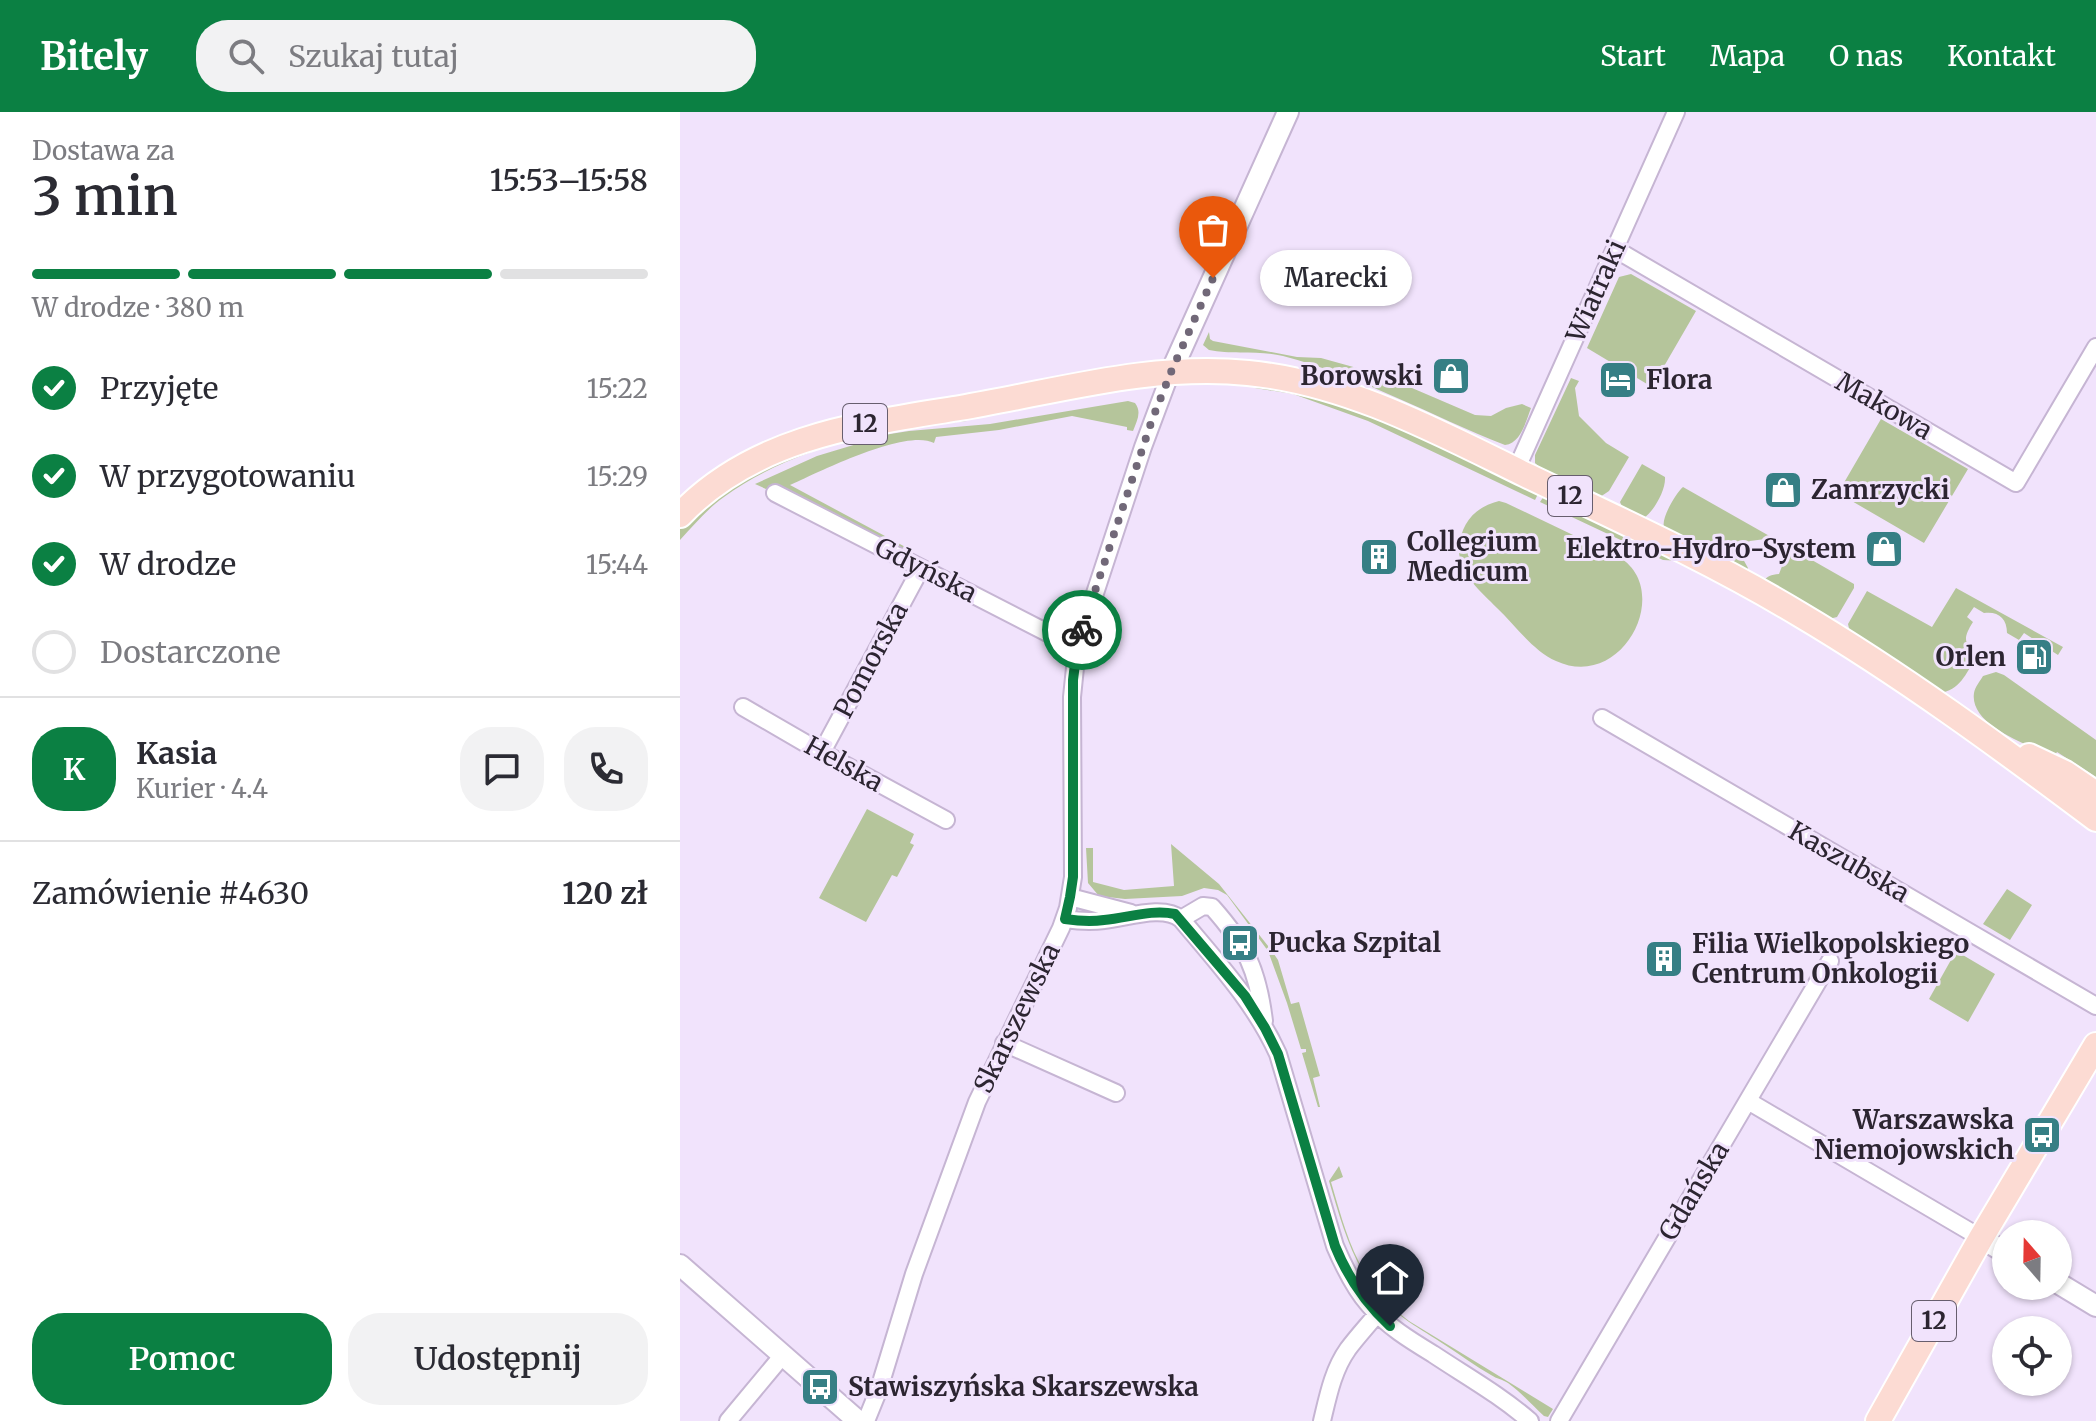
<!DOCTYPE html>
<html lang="pl">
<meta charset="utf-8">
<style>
:root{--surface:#fff;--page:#f2f2f3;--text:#2b2b33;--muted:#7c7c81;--line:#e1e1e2;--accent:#0b8043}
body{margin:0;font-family:Merriweather,serif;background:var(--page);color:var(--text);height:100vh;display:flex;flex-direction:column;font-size:30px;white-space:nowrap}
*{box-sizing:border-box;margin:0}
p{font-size:26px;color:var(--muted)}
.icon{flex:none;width:44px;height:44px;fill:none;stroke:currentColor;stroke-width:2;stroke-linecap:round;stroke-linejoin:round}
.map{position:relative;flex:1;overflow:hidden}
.side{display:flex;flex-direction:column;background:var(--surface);width:680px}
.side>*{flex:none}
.needle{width:52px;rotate:340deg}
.controls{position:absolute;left:1312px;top:1108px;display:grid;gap:16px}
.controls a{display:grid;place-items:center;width:80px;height:80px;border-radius:50%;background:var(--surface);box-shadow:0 2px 6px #0004;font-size:40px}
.pin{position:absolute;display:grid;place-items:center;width:68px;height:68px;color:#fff;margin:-82px -34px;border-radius:50% 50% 50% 0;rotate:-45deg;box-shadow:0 0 8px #0007}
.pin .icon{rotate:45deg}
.courier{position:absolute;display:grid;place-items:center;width:80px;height:80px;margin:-40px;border:6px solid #0b8043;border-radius:50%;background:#fff;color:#222;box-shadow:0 2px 10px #0007}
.bubble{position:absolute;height:56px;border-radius:28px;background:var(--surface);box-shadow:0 2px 6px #0004;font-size:26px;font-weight:600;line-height:56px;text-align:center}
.headline em{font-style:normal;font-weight:600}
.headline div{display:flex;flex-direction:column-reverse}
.headline{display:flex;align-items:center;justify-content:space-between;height:136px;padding:0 32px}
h1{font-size:52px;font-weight:600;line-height:60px}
.bar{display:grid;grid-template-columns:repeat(4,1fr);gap:12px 8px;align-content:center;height:96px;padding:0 32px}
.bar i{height:10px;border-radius:6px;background:var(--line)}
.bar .on{background:var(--accent)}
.bar p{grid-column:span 4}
.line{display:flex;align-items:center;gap:20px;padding:0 32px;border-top:2px solid var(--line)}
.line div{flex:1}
.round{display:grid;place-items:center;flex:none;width:84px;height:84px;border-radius:32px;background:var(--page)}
ol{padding:0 32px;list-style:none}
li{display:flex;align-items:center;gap:24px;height:88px}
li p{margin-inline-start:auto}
li .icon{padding:8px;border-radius:50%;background:var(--accent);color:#fff;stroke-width:4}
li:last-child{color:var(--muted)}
li i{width:44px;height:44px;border:4px solid var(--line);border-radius:50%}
.primary-button{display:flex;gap:16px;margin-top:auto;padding:16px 32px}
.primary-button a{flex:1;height:92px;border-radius:32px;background:var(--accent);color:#fff;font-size:32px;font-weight:600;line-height:92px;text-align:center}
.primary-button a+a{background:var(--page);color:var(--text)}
header{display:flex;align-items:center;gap:48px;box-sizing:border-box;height:112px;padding:0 40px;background:var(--accent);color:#fff}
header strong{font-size:38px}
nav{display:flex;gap:44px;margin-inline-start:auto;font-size:28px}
.search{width:560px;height:72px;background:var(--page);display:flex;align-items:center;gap:20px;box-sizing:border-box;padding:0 28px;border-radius:32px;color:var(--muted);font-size:30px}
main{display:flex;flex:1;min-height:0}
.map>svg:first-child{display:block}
</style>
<header>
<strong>Bitely</strong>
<div class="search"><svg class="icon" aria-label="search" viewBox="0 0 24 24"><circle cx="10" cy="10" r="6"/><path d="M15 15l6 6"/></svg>Szukaj tutaj</div>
<nav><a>Start</a><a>Mapa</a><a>O nas</a><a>Kontakt</a></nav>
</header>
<main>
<section class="side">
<div class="headline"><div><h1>3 min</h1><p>Dostawa za</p></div><em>15:53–15:58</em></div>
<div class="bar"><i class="on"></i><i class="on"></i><i class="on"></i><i></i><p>W drodze · 380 m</p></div>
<ol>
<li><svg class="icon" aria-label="check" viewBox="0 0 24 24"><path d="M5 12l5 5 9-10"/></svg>Przyjęte<p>15:22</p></li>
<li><svg class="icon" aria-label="check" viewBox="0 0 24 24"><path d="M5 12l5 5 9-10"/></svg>W przygotowaniu<p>15:29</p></li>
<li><svg class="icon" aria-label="check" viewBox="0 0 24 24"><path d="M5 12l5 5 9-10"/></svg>W drodze<p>15:44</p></li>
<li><i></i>Dostarczone</li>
</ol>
<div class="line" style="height:144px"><b class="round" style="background:var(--accent);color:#fff">K</b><div><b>Kasia</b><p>Kurier · 4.4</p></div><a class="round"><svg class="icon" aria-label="chat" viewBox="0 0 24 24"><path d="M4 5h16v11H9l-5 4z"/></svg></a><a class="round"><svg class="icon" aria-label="phone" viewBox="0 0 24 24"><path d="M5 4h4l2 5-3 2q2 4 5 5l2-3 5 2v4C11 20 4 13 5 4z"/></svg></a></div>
<div class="line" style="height:104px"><div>Zamówienie #4630</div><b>120 zł</b></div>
<div class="primary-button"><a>Pomoc</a><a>Udostępnij</a></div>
</section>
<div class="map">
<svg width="1416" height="1309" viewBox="0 0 1416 1309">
<rect width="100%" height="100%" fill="#f1e3fc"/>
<path fill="#b5c59b" d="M951 162 1016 199 972 275 907 236 939 165Z
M529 220 530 227 533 229 617 245 641 246 677 256 711 267 795 303 811 304 826 296 842 292 851 296C846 309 841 331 825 333 751 304 681 264 603 244 578 238 553 243 529 238L523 233Z
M891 266 899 269 895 276 899 304 926 331 949 345 929 379 920 385 874 366 875 363 859 355 855 351V343Z
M573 273 612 278 701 305 858 382 855 388 688 309 613 282 575 276Z
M448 289 455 291C462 300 457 309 453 319L447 318V315L392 304 319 318 256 325 254 331C226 316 139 360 110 373L231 438 229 442 75 372 137 344 210 322 229 319 310 312Z
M1201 307 1288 357 1244 431 1158 381Z
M251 309H287C204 316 113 335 44 385 27 397 14 413 0 428V415L17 398 49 373 125 336Z
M962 352 985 365C986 378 974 399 964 406L944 399 940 390Z
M1003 375 1093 426 1070 429 1061 434 1063 447 1068 456 1066 462 989 421C987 419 985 417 984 415 981 406 996 381 1003 375Z
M866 381 1002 449 983 448 860 390Z
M819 389 826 391 939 445C994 478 943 580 876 549 853 539 835 513 817 496 801 479 778 462 779 436 781 412 794 395 819 389Z
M1102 431 1174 472V476L1157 505 1149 507 1083 471C1087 463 1091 463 1099 462L1106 444Z
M1276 476 1383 535 1378 543 1344 521 1339 528 1327 521C1327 506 1318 499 1304 501L1294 495 1287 505 1293 510C1281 529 1286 530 1296 546 1286 561 1280 579 1259 581L1170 521 1168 512 1187 479 1252 515Z
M1316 560 1324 563 1416 628V665L1377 640 1374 645C1351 634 1289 614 1294 581 1295 575 1300 569 1303 564Z
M187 697 234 722 230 731 234 733 217 765 212 763 186 810 139 786Z
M491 732 539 772 592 839 598 848 611 892 619 890 640 964 633 966 640 995H638L622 941 626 940V937H621L607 891 588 839 547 783 538 778 524 776 502 784 445 787 419 784 408 771 406 736H413V770L444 778 494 774Z
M1327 777 1352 793 1330 828 1303 812Z
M1276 839 1315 862 1288 910 1249 887Z
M659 1054 663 1065 651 1070C668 1128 678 1170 729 1209L873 1297 868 1305 864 1304C852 1293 842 1281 828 1271 822 1267 817 1267 811 1263 795 1254 781 1243 765 1233 741 1217 715 1204 697 1181 671 1148 661 1109 649 1069Z"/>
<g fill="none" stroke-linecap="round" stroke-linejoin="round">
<g stroke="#c6b5d3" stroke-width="20">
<path id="minor" d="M935 137 1336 371 1416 235
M836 358 996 0
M95 381 397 536
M63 595 132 635 266 708
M922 606 1416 894
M142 640 241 456
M390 785 451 801
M385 807C398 809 411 810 424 808 446 806 483 792 501 807 537 850 575 891 598 942L655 1134C664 1155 674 1176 689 1193 707 1214 730 1228 753 1242 786 1264 820 1283 850 1309
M501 807 523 794 532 795C566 833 578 859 584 909
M324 931 436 981
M1068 989 1301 1126
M48 1309 103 1243
M186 1309 199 1277 234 1162 297 990 381 816 388 796 393 765 392 585 397 536 463 335 491 260
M642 1309C648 1284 653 1258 668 1237 677 1225 688 1213 697 1202
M879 1309 1150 849"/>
</g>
<g stroke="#c6b5d3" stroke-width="24">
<path id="tertiary" d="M491 260 608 0
M1301 1126 1326 1141
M0 1153 178 1309
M1378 1171 1416 1194"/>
</g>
<g stroke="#fff" stroke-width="28">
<path id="primary" d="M0 403C74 325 180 312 280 296 375 280 471 251 568 261 666 270 758 320 846 363 938 407 1031 449 1119 502 1222 563 1320 635 1416 707
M1349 644 1385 661 1416 682
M1198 1309 1301 1126 1416 933"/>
</g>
<use href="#minor" stroke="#fff" stroke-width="16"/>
<use href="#tertiary" stroke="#fff" stroke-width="20"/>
<use href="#primary" stroke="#fcdbd3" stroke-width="24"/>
</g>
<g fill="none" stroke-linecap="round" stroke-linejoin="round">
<path stroke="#716878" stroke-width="8" stroke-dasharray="0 14.4" d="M402 518 472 308 491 260 533 166"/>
<path stroke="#0b8043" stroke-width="10" d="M402 518 397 536 393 568V765L390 785 385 807C398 809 411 810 424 808 448 806 471 797 495 802L565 884 585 916 598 942 655 1134C668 1166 685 1191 710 1214"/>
</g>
<defs>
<g id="shop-square" transform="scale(2)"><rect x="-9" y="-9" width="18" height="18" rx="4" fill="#367f85" stroke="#f1e3fc"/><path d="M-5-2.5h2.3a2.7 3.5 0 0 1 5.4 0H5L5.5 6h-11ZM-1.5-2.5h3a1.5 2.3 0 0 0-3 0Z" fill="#fff"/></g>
<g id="hotel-square" transform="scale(2)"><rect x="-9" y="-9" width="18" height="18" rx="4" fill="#367f85" stroke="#f1e3fc"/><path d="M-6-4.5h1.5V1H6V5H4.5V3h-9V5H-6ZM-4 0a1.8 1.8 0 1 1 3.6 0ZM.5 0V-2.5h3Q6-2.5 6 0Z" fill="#fff"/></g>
<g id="building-square" transform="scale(2)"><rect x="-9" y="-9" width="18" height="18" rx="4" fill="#367f85" stroke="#f1e3fc"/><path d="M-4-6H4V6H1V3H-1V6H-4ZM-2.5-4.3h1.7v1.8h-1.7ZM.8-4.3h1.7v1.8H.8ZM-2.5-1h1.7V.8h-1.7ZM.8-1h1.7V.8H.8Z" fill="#fff"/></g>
<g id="fuel-square" transform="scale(2)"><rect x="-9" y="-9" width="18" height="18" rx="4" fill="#367f85" stroke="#f1e3fc"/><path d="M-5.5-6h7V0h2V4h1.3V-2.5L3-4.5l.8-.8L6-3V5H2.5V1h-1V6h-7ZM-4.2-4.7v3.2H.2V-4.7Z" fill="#fff"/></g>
<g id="bus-square" transform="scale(2)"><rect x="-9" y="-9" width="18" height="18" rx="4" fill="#367f85" stroke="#f1e3fc"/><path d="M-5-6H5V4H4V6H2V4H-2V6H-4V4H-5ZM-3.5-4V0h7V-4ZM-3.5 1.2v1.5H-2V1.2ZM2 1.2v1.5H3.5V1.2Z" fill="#fff"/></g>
</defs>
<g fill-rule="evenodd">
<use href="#shop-square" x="771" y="264"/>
<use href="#hotel-square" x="938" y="268"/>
<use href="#shop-square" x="1103" y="378"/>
<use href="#shop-square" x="1204" y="437"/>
<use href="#building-square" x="699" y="445"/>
<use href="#fuel-square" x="1354" y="545"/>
<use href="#bus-square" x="560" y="831"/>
<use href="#building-square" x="984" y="847"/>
<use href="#bus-square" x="1362" y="1023"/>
<use href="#bus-square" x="140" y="1275"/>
</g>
<g text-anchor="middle" stroke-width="6" stroke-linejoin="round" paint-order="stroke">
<g fill="#f1e3fc" stroke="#675e6e" stroke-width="2">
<rect x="163" y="292" width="44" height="40" rx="6"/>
<rect x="868" y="364" width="44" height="40" rx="6"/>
<rect x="1232" y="1189" width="44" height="40" rx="6"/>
</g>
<g font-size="24" font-weight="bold" fill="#2c2531">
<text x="185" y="320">12</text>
<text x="890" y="392">12</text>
<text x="1254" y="1217">12</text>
</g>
<g font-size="26" fill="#2c2531" stroke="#f1e3fc">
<text transform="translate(916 179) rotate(-66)" y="9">Wiatraki</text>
<text transform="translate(1204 294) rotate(30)" y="9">Makowa</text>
<text transform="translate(246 458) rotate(27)" y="9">Gdyńska</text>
<text transform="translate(191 548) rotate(-62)" y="9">Pomorska</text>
<text transform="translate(164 652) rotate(29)" y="9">Helska</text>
<text transform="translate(1169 750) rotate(30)" y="9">Kaszubska</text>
<text transform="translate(337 906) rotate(-64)" y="9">Skarszewska</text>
<text transform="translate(1014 1079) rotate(-59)" y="9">Gdańska</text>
</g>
<g font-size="26" font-weight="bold" fill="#2c2531" stroke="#f1e3fc" text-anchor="start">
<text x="743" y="273" text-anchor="end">Borowski</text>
<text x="966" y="277">Flora</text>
<text x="1131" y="387">Zamrzycki</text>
<text x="727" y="439">Collegium<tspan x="727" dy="30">Medicum</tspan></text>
<text x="1176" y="446" text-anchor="end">Elektro-Hydro-System</text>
<text x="1326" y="554" text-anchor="end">Orlen</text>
<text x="588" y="840">Pucka Szpital</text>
<text x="1012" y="841">Filia Wielkopolskiego<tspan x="1012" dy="30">Centrum Onkologii</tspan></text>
<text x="1334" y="1017" text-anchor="end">Warszawska<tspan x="1334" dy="30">Niemojowskich</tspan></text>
<text x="168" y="1284">Stawiszyńska Skarszewska</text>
</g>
</g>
</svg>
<div class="controls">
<a><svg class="needle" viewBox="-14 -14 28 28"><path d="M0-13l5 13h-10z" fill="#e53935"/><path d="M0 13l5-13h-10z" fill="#7c7c81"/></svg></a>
<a><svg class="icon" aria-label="locate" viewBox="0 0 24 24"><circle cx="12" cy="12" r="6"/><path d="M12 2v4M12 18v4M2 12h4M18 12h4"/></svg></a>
</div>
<div class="pin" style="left:533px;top:166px;background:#ea580c"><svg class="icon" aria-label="bag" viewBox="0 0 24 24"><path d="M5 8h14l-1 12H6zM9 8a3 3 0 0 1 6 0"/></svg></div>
<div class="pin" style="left:710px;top:1214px;background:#1f2937"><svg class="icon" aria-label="home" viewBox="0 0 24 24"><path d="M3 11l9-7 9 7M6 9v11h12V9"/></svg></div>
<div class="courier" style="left:402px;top:518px"><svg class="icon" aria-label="bike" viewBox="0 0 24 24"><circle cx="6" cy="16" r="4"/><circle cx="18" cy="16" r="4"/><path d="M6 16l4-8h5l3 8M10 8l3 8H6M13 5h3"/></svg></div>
<div class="bubble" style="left:580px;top:138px;width:152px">Marecki</div>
</div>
</main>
